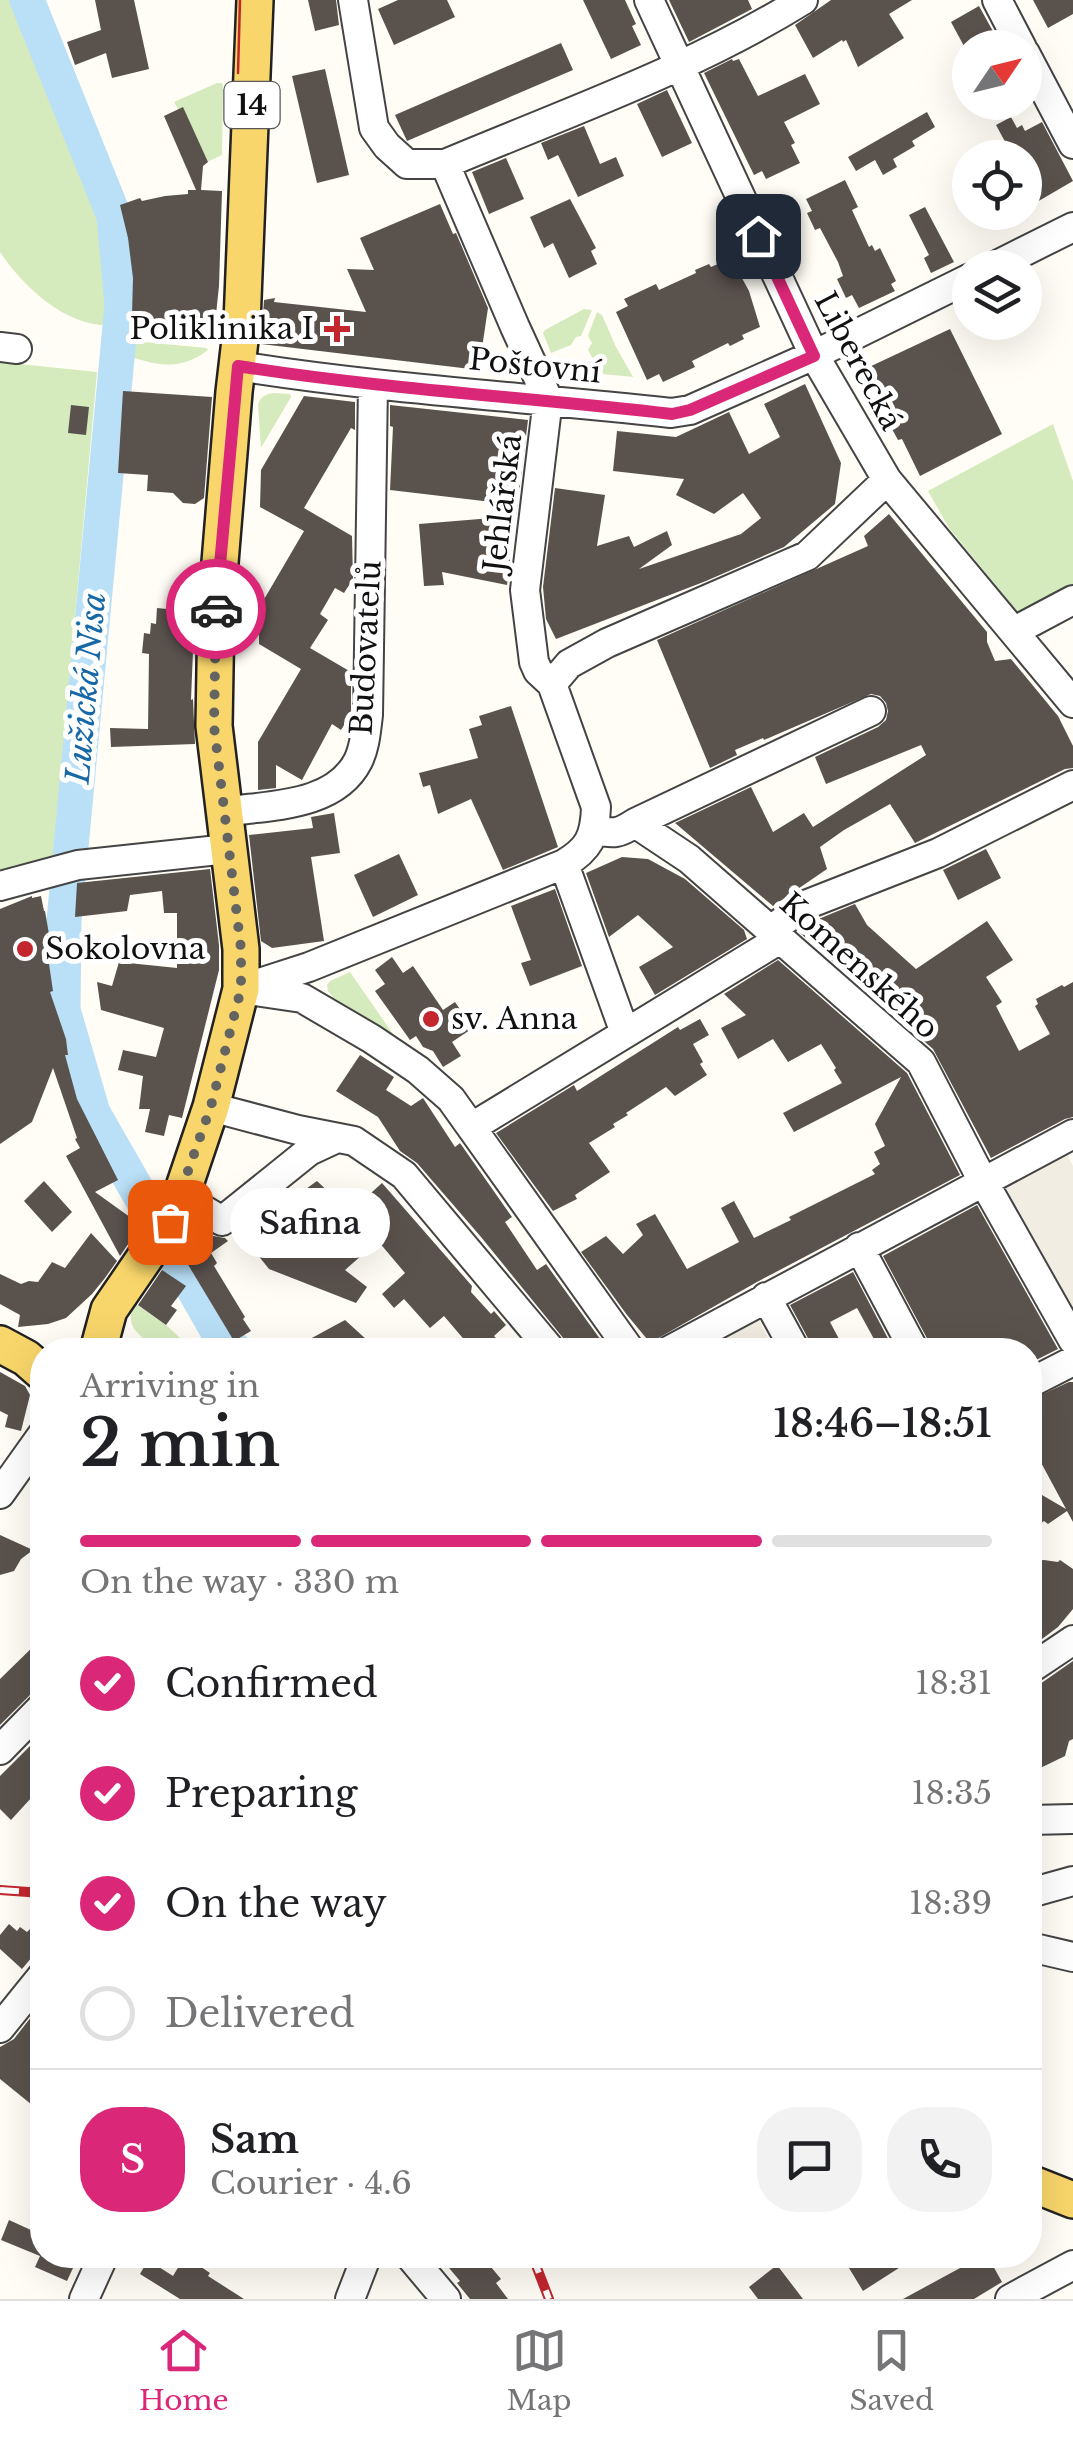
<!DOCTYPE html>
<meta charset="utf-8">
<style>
:root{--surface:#fff;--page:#f2f2f2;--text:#202124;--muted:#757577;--line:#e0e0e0;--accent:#db2777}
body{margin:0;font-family:"Libre Baskerville",serif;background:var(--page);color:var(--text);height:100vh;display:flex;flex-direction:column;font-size:38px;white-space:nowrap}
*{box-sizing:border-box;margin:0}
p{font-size:32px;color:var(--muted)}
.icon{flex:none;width:55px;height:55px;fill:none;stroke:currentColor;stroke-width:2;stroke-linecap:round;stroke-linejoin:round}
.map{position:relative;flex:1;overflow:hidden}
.drawer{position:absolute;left:30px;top:1338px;width:1012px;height:930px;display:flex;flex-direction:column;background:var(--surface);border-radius:40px;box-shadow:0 10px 40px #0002}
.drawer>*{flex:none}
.needle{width:65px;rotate:55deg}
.fabs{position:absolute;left:952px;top:30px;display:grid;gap:20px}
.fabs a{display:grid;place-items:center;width:90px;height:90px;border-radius:50%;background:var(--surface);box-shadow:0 10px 40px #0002;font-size:50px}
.pin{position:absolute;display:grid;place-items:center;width:85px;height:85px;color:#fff;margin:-42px;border-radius:20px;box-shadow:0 5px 15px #0006}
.courier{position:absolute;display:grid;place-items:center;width:100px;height:100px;margin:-50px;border:8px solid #db2777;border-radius:50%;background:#fff;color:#222;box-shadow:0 2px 12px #0007}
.bubble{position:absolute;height:70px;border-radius:35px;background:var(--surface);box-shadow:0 10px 40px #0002;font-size:32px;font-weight:600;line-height:70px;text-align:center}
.headline em{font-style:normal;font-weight:600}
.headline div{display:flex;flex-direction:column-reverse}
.headline{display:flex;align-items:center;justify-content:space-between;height:170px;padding:0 50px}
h1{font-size:65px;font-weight:600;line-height:75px}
.bar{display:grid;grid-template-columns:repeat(4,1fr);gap:15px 10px;align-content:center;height:120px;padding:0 50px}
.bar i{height:12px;border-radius:8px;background:var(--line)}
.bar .active{background:var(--accent)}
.bar p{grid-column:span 4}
.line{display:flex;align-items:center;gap:25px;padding:0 50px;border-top:2px solid var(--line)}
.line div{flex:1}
.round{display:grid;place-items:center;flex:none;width:105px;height:105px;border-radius:40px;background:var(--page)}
ol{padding:0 50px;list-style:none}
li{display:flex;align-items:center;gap:30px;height:110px}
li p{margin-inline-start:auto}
li .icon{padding:10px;border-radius:50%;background:var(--accent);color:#fff;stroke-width:4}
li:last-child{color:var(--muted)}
li i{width:55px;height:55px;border:5px solid var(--line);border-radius:50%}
.tab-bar{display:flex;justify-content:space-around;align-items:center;height:140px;border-top:2px solid var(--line);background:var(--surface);font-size:28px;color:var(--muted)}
.tab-bar a{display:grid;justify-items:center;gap:5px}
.tab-bar .active{color:var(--accent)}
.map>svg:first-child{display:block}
</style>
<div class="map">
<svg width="1073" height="2299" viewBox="0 0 1073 2299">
<rect width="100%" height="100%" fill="#fffdf5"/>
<path fill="#d5ebbd" d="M0 0H17L95 193 112 268 116 325C69 330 24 288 0 252Z
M217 83H222L223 87 222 155 207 162 174 102Z
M584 309 592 310 581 336 576 337 571 345 551 353 543 333 545 330Z
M597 312 602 315 616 347 633 377 602 374 588 350 592 343 588 336Z
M133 341 206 348 208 350C184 369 160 367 132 357Z
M0 362 97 372 53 862 0 876Z
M274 393 290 394 291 397 261 448 258 405C260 397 265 394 274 393Z
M1053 424 1073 481V592L1023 618 949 528 928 491Z
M350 972 393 1034 334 998 328 991 327 985 330 981Z
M133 1302 166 1325 190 1347 191 1350H155C138 1331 125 1330 133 1302Z"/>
<path fill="#f1ede2" d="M1064 1148 1073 1166V1329L999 1191 1003 1181Z
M754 1310 774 1350H680Z"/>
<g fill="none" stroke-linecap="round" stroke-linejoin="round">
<path stroke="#b9e0f7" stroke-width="35" d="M27 0 114 216 122 305 64 921 63 1010 93 1113 220 1335 235 1350"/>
</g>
<path fill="#5a524d" d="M95 0H134L149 69 112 78 106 53 75 65 67 42 101 30Z
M308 0H336L339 25 315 31Z
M398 0H447L455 17 394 45 378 9Z
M583 0H625L636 24 632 26 641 45 611 59Z
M669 0H748L752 9 689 42Z
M831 0H912L889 14 904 38 858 67 846 40 843 42 842 40 813 58 795 25Z
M1033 0H1073V14L1048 28Z
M979 6 995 35 1002 48H965L951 22Z
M561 43 573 70 407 141 395 115Z
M732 59 733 61 739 59 758 96 805 74 820 104 784 122 795 143 791 145 800 163 766 179 762 171 754 175 704 73Z
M325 69 349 175 317 183 292 76Z
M667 90 692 143 662 157 637 104Z
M183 107 208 162 203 166 201 190 222 191 219 286 215 324 199 323 198 327 185 326V334L159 331 160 323 147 321 148 317 132 315 133 278 128 238 120 205 140 198 142 201 165 196 188 194V190H196L164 116Z
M927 112 935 127 912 141 915 146 893 159 897 167 883 175 875 160 856 171 848 157Z
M1011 117 1017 128 1022 125 1025 131 1042 122 1073 181 1025 209V158H1007L1009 149 996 125Z
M584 126 600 164 616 157 624 176 578 197 558 155 548 160 541 143Z
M506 158 524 199 489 214 472 172Z
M845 180 858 207 852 210 869 247 872 245 875 251 880 248 896 281 891 284 895 291 859 308 852 295 846 298 837 279 843 276 838 262 820 228 815 230 807 213 812 211 806 199Z
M570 199 596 248 591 251 597 264 569 278 553 243 544 248 530 217Z
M440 204 453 234 456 233 488 308 482 348 484 349 482 365 479 370 261 344 264 300 275 298 274 302 366 312 347 269 374 270 360 238Z
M925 207 954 262 931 273 924 258 929 255 909 215Z
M729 259 734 271 737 269 749 291 760 327 742 335 744 339 730 346 728 343 692 361 695 367 663 382 659 374 647 380 616 312 628 306 624 299 656 284 659 290 696 273 695 270 709 264 711 267Z
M950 329 1002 434 920 476 902 439 898 440 892 429 882 407 886 406 867 368Z
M805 384 841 463 835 504 784 547 706 581 556 639 546 619 543 587 555 488 605 495 597 546 629 536 634 547 667 531 672 545 639 569 741 534 761 518 743 493 714 514 676 495 684 479 613 471 617 431 676 437 729 412 749 454 780 437 764 404Z
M123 391 212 397 204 498 195 504 183 503 173 493 147 491 148 475 118 473Z
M304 396 355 402V430L351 428 304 508 352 536 353 579 344 593 335 588 320 614 328 620 310 648 351 672V714L341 730 332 724 302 780 276 765V788L258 790V742L301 669 259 644V608L304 531 260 507 261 470Z
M71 405 89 407 86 435 68 433Z
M390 405 528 420 516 516 509 504 390 490 393 427 390 426Z
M889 514 987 632V642L995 661 1011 659 1058 716 1073 746V768L1065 769 915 843 890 804 844 830 820 847 827 869 773 906 675 823 751 787 773 832 804 813 813 827 926 755 921 745 826 784 815 757 878 727 886 720 888 711 886 703 880 696 871 694 764 740 763 738 735 750 737 755 710 768 657 640 868 546 864 536Z
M515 516 507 585 442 572 444 585 424 586 419 524Z
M157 608 187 611 192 626H194L191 700 193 699 195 744 111 747 110 728 148 729 149 654 142 653 144 633 150 634 151 623 156 624Z
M511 706 558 847 503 870 471 799 438 814 430 785 423 787 419 773 478 758 469 729 482 725 479 716Z
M334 813 340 853 311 857 324 941 272 948 261 941 249 835 313 828 311 817Z
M986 849 1001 878 958 900 943 870Z
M399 854 418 895 373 917 354 875Z
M622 857 648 859 685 879 744 930 747 939 655 995 639 967 673 947 638 915 609 937 586 873Z
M210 869 219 945V970L182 1118 169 1115 164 1136 145 1132 150 1109H139L143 1076 118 1070 123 1050 156 1057 164 1028 101 1010 97 982 112 986 119 962 177 968V913H164L162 891 130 895 127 911 75 917 77 883Z
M555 889 582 966 530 986 521 963 531 960 511 906Z
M32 896V898L41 896 44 911H45L50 940V957H48L53 991 50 992 66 1039 68 1055H65L77 1099 118 1180 95 1192 141 1225 120 1256 66 1156 80 1148 75 1139 77 1138 53 1068 32 1122 0 1144V909Z
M855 904 867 925 916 969 987 921 1013 960 986 977 1002 1002 996 1006 1019 1051 1050 1034 1035 1006 1038 1004 1036 999 1062 985 1064 987 1073 982V1117L1065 1119 991 1158 933 1049 799 932 816 920Z
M392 957 403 973 413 966 443 1010 455 1002 473 1028 452 1042 461 1056 443 1067 433 1051 423 1047 416 1036 410 1040 375 991 385 984 375 970Z
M778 960 907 1073 960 1175 757 1282 655 1340 647 1339 627 1315 581 1252 606 1236 623 1254 643 1235 636 1224 655 1214 687 1269 739 1242 721 1208 734 1201 754 1238 791 1220 789 1217 875 1174 872 1170 880 1164 874 1152 885 1146 875 1124 901 1077 794 1132 783 1113 842 1083 834 1070 836 1068 821 1044 788 1062 773 1039 738 1059 721 1028 746 1015 724 994Z
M700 1019 709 1035 693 1044 703 1062 700 1064 707 1075 675 1096 666 1087 626 1113 628 1115 613 1124 615 1127 589 1143 610 1172 575 1195 577 1199 553 1211 496 1133 574 1085 577 1091 678 1027 680 1030Z
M360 1055 394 1077 386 1090 411 1106 423 1098 455 1147 460 1143 512 1217 505 1222 537 1270 546 1264 608 1350H568L564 1339 481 1237 417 1163 400 1151 378 1117 336 1091Z
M44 1181 72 1212 52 1232 24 1201Z
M317 1181 333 1196 339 1188 360 1203 382 1183 472 1286 471 1292 491 1314 494 1311 506 1325 494 1336 507 1350H473L444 1316 430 1328 404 1299 394 1308 382 1294 405 1273 378 1241 345 1270 367 1287 356 1303 269 1269 249 1244 270 1228 267 1225 306 1194 303 1191Z
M977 1205 1058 1349 1030 1363V1350H931L929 1342 883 1256Z
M192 1223 213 1236 225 1238 228 1241 211 1253 217 1263 214 1266 245 1317 243 1319 251 1331 234 1341 178 1248Z
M91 1233 117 1261 105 1278 92 1294 66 1318 48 1324 18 1327 20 1315 0 1304V1274L21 1284 29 1281 38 1282 52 1262 65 1268Z
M162 1270 186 1286 171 1306 177 1310 166 1325 138 1305Z
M853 1272 894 1350H880L857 1308 830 1322 839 1339 836 1341 841 1350H812L810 1342 790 1305Z
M345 1320 378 1350H290L321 1333Z
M0 1372 25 1386 30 1395 21 1431 5 1427 8 1415 0 1411Z
M1069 1382H1073V1522L1067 1511 1048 1524 1044 1521 1030 1531V1488L1066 1509 1038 1457 1030 1449V1400Z
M0 1535 33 1550 21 1559 14 1571 0 1575Z
M1044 1560 1058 1562 1060 1560 1073 1569V1609L1058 1627 1030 1648V1561Z
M42 1638V1683L0 1725V1679Z
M1073 1661V1739L1069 1741 1065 1756 1030 1773V1686L1040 1684Z
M42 1734V1786L11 1820 0 1809V1776Z
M9 1924 17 1931 20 1927 27 1932 30 1929 42 1938V1945L22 1969 0 1949V1935Z
M42 2003V2113L0 2079V2047L14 2039Z
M9 2220 42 2235V2255H79L67 2281 35 2267 40 2256 1 2240Z
M452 2255H481L501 2279 496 2283 508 2299H470L457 2283 460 2281 444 2262Z
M841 2255H880L902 2266 863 2291Z
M984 2255H987L1002 2282 974 2299H903Z
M185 2256 210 2273 208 2276 244 2299H180L140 2274 148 2260 173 2276Z
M777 2265 803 2299H758L749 2287Z"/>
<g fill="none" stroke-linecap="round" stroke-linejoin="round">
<g stroke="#444" stroke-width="32">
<path id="minor" d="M353 0 374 128 387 146 407 164H445C566 113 692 69 803 0
M649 0 814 355 887 480 1073 703
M997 0 1022 48
M1025 53 1073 144
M445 164 515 327 548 399 525 590 534 662 538 671 552 684
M991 268 1073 227
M0 347 17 349
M238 366C381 389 527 397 671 413L690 410 814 355 970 278
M1024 626 1073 600
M223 812C267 805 334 808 358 761 365 747 366 731 368 715L373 384
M635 823 871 711
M596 829C613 835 620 833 635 823L689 859 921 1062 977 1170 1073 1340
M564 864 625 1033
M0 886 78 865 228 849
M770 930 808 904 938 853 1073 785
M241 989 309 967 564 864C589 849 595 837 596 807L552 684 569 664 607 643 807 556 887 480
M248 990 302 998 372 1039 418 1070 451 1099 630 1350
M211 1107 298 1130 354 1141 404 1175 551 1350
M472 1127 780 939
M181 1196 222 1221 309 1151 337 1138
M859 1247 914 1350
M766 1297 795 1350
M670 1350 1073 1134
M1030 1383 1073 1361
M0 1494 42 1435
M1030 1669 1073 1640
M0 1750 42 1707
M1030 1820 1073 1819
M1030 1893 1073 1881
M1030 1947 1073 1957
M0 2028 42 1976
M409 2255 446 2299
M84 2299 104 2255
M350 2299 367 2255
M1010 2299 1073 2265"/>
</g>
<g stroke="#222" stroke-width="40">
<path id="major" d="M0 1344 26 1358 42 1372
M99 1347 109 1310 170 1221 181 1196 211 1107 241 989V949L214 726 216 611 234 392 242 323 255 0
M1030 2183 1073 2200"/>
</g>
<use href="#minor" stroke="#fff" stroke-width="28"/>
<use href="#major" stroke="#f9d66b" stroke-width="35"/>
<path stroke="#c4262e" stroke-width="2.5" d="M238 73 240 0"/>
<g stroke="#c4262e" stroke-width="10">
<path id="rail" d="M0 1890 42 1893
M532 2255 549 2299"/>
</g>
<use href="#rail" stroke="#fff" stroke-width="6" stroke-dasharray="19" stroke-linecap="butt"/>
</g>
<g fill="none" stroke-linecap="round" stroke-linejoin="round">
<path stroke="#646461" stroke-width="10" stroke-dasharray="0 18" d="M170 1222 211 1106 241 989V949L214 726 216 609"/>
<path stroke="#db2777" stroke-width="12" d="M216 609 238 366C381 389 527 397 672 414L690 410 814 356 758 236"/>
</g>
<g fill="#c4262e" stroke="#fff" stroke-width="4">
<path d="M332 314h10v10h10v10h-10v10h-10v-10h-10v-10h10z"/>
<circle cx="25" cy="949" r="10"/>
<circle cx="431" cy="1019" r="10"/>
</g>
<g text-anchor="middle" stroke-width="10" stroke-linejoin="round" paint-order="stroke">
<rect fill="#fff" stroke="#585858" stroke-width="2.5" x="224.5" y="82" width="55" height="46" rx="8"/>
<g font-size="28" font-weight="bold" fill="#111">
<text x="252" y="115">14</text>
</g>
<g font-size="30" fill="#111" stroke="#fff" text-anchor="start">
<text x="314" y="339" text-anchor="end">Poliklinika I</text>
<text x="45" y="959">Sokolovna</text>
<text x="451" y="1029">sv. Anna</text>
</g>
<g font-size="30" fill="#111" stroke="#fff">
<text transform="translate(858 361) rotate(62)" y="10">Liberecká</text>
<text transform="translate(535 366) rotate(6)" y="10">Poštovní</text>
<text transform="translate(503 503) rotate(-83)" y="10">Jehlářská</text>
<text transform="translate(366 648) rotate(-87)" y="10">Budovatelů</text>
<text transform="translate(859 966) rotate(42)" y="10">Komenského</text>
</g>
<g font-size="32" font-style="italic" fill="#1768a6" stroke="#fff">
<text transform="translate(86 688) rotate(-85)" y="11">Lužická Nisa</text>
</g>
</g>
</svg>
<div class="fabs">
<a><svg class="needle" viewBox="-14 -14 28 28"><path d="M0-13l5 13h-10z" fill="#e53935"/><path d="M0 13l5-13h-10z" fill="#757577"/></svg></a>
<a><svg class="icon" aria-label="locate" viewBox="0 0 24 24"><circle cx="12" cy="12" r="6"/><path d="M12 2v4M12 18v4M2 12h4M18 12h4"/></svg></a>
<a><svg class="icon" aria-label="layers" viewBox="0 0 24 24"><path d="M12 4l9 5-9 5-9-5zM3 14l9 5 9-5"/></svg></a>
</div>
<div class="pin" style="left:170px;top:1222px;background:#ea580c"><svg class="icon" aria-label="bag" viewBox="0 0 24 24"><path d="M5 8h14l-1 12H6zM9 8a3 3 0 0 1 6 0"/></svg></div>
<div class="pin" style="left:758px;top:236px;background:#1f2937"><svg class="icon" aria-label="home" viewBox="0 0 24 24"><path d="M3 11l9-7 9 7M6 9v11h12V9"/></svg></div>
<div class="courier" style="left:216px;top:609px"><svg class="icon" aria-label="car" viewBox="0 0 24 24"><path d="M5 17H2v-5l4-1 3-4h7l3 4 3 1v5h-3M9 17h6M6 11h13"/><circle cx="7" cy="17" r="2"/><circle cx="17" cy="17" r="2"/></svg></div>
<div class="bubble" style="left:230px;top:1188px;width:160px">Safina</div>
<section class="drawer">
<div class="headline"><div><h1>2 min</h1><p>Arriving in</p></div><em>18:46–18:51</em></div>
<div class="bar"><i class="active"></i><i class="active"></i><i class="active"></i><i></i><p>On the way · 330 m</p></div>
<ol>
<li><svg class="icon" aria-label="check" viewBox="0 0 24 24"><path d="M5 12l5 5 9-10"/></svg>Confirmed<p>18:31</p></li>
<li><svg class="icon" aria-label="check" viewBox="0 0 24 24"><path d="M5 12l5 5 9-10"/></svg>Preparing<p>18:35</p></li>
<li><svg class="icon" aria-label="check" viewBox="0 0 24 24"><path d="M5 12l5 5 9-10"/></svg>On the way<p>18:39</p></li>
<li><i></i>Delivered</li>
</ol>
<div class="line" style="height:180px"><b class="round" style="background:var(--accent);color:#fff">S</b><div><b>Sam</b><p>Courier · 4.6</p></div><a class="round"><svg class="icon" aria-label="chat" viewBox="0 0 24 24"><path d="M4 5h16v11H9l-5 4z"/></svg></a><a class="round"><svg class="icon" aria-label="phone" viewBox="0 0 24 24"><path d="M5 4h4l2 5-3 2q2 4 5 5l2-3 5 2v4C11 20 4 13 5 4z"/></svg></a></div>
</section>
</div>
<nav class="tab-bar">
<a class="active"><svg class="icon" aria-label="home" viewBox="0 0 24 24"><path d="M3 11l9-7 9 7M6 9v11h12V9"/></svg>Home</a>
<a><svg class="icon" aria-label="map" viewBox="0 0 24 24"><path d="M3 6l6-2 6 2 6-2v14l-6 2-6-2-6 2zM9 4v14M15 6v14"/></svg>Map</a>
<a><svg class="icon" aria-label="saved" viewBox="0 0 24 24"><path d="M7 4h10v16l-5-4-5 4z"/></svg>Saved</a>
</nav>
